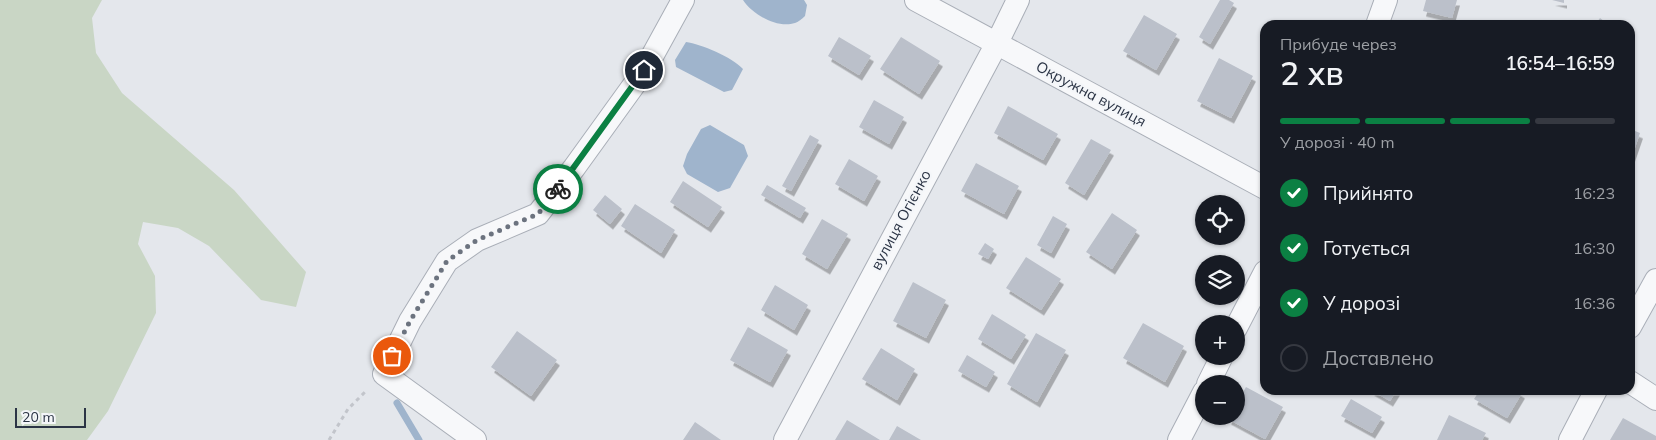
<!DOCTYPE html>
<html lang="uk">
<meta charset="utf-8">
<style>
:root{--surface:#171b24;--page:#20242c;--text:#f1f3f6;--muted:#9ea1a6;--line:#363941;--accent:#0b8043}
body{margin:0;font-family:Mulish,sans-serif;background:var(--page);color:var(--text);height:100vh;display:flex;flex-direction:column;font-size:19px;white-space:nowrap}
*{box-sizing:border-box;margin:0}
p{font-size:16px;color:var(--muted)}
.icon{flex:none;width:28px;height:28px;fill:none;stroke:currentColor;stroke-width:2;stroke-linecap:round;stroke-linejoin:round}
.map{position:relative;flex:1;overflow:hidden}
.drawer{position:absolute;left:1260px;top:20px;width:375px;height:375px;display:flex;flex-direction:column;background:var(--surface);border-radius:15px;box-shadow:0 1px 4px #0004}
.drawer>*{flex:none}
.controls{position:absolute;left:1195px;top:195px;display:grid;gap:10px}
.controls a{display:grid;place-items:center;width:50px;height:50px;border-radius:50%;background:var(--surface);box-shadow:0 1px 4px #0004;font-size:25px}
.scale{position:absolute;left:15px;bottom:12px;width:71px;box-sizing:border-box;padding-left:5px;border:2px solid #2b3445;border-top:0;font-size:14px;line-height:18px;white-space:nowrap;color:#2b3445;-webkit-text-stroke:4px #f4f6f9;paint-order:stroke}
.pin{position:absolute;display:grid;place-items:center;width:42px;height:42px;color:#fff;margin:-21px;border:2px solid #fff;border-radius:50%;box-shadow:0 1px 5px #0007}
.courier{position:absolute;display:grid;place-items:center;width:50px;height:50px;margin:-25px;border:4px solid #0b8043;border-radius:50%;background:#fff;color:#222;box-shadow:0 1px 6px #0007}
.headline em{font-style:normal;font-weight:600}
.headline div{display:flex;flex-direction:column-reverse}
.headline{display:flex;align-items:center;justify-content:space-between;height:85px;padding:0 20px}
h1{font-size:32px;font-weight:600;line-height:38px}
.bar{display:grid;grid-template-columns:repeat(4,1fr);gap:8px 5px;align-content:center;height:60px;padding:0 20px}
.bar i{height:6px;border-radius:4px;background:var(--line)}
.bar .selected{background:var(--accent)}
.bar p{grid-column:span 4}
ol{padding:0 20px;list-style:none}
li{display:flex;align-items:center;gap:15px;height:55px}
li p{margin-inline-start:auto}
li .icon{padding:5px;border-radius:50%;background:var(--accent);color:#fff;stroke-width:4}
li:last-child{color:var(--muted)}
li i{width:28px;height:28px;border:2px solid var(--line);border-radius:50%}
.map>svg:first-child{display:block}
</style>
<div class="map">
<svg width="1656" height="440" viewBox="0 0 1656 440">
<defs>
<filter id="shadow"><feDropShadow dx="3" dy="5.5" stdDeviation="0" flood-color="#0004"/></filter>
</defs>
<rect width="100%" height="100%" fill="#e4e7ec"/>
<path fill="#c9d6c5" d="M0 0H102L92 18 96 53 122 93 234 190 306 272 296 307 261 300 209 246 178 228 143 222 138 244 155 276 156 313 108 411 87 440H0Z"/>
<path fill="#9fb4cc" d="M743 0H804L807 5 805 16C802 19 798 22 795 23 777 29 752 14 743 0Z
M686 42C701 44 732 57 743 69L732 90 724 92 676 67 675 60Z
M710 125 744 145 748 156 730 188 718 192 687 174 683 166 687 154 701 129Z"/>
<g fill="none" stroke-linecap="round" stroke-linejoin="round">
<path stroke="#9fb4cc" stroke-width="7" d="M397 403 419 440"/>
</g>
<path fill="#bbc0ca" filter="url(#shadow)" d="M1220 0H1229L1234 3 1210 44 1199 37Z
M1426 0H1457L1452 18 1423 11Z
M1552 0H1564V3Z
M1144 15 1177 34 1156 70 1123 51Z
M1600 18 1609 25H1595Z
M839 37 871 56 859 75 828 56Z
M901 37 940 61 919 94 880 69Z
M1219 58 1253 76 1231 118 1197 101Z
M874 100 904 117 889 144 859 127Z
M1008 106 1058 134 1043 160 994 133Z
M1630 129 1640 133 1630 162Z
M810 135 819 140 791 191 782 186Z
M1091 139 1111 150 1084 195 1065 183Z
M849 159 878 176 864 201 835 184Z
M976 163 1019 186 1004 214 961 191Z
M683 181 722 207 708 227 670 202Z
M767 185 806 208 800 218 761 195Z
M605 195 622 209 610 224 593 210Z
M635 204 675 230 661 253 621 226Z
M1112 213 1137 230 1112 269 1086 252Z
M1053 216 1067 224 1051 253 1037 245Z
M822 219 848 234 827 269 802 254Z
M985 243 994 249 988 259 978 254Z
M1026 257 1061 279 1041 310 1006 288Z
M913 282 946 300 926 338 893 321Z
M775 285 808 305 794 330 761 310Z
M992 314 1026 335 1011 359 978 339Z
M1143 323 1184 346 1165 382 1123 358Z
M748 327 788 350 770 382 730 360Z
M517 331 557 360 531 396 491 367Z
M1036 333 1066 350 1037 402 1007 384Z
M881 348 915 369 897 400 862 379Z
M967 355 995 372 986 387 958 371Z
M1246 387 1283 407 1265 439 1228 419 1230 416H1236V405Z
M1371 390H1397L1390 401Z
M1480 390H1517L1522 393 1507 418 1474 399Z
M1351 399 1382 417 1372 433 1341 416Z
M1449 415 1486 433 1482 440H1437Z
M1623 418 1656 436V440H1610Z
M847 420 880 440H835Z
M695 422 721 440H683Z
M897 426 921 440H889Z"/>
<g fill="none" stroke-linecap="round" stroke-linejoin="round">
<g stroke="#a9aeb7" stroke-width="24">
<path id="street" d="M916 0 1265 188
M1377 25 1386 0
M1630 327 1656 280
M1236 328 1265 272
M1630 382 1656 399
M1208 384 1222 356
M475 440 384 374 410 321 447 261 477 240 538 214 574 168 644 71 683 0
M785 440 997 43 1018 0
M1179 440 1204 392
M1570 440 1596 390"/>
</g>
<path stroke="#c2c5cb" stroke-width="3" stroke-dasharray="4 4" stroke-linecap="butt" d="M329 440 348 409 367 390"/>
<use href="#street" stroke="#f7f8fa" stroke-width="22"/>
</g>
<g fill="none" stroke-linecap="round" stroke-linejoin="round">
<path stroke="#6c737f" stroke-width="5" stroke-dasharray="0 9" d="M392 356 410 321 447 261 477 240 538 214 558 189"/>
<path stroke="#0b8043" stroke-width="6" d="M558 189 644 70"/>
</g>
<g text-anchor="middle" stroke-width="4.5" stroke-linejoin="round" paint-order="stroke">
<g font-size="15" fill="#2b3445" stroke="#f4f6f9">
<text transform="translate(1091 94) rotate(28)" y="5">Окружна вулиця</text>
<text transform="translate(901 220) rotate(-62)" y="5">вулиця Огієнко</text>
</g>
</g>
</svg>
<div class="controls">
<a><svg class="icon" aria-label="locate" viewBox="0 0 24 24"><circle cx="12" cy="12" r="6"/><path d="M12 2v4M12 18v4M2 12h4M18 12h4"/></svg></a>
<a><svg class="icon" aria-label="layers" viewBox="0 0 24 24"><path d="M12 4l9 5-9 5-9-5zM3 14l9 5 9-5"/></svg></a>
<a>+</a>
<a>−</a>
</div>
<div class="scale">20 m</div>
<div class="pin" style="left:392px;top:356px;background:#ea580c"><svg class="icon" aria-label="bag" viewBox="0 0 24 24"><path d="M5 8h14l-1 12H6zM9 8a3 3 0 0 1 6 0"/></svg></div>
<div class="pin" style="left:644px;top:70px;background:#1f2937"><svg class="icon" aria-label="home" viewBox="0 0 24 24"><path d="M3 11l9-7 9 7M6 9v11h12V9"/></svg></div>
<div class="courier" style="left:558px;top:189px"><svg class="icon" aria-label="bike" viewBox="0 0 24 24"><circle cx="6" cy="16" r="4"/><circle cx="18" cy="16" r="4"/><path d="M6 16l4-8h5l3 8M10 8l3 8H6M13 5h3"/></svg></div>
<section class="drawer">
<div class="headline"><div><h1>2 хв</h1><p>Прибуде через</p></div><em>16:54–16:59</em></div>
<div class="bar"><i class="selected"></i><i class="selected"></i><i class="selected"></i><i></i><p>У дорозі · 40 m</p></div>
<ol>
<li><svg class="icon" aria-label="check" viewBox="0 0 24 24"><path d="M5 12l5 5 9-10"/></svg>Прийнято<p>16:23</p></li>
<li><svg class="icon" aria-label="check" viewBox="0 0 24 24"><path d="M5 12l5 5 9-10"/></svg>Готується<p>16:30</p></li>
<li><svg class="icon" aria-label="check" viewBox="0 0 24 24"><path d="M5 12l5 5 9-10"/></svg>У дорозі<p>16:36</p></li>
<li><i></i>Доставлено</li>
</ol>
</section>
</div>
